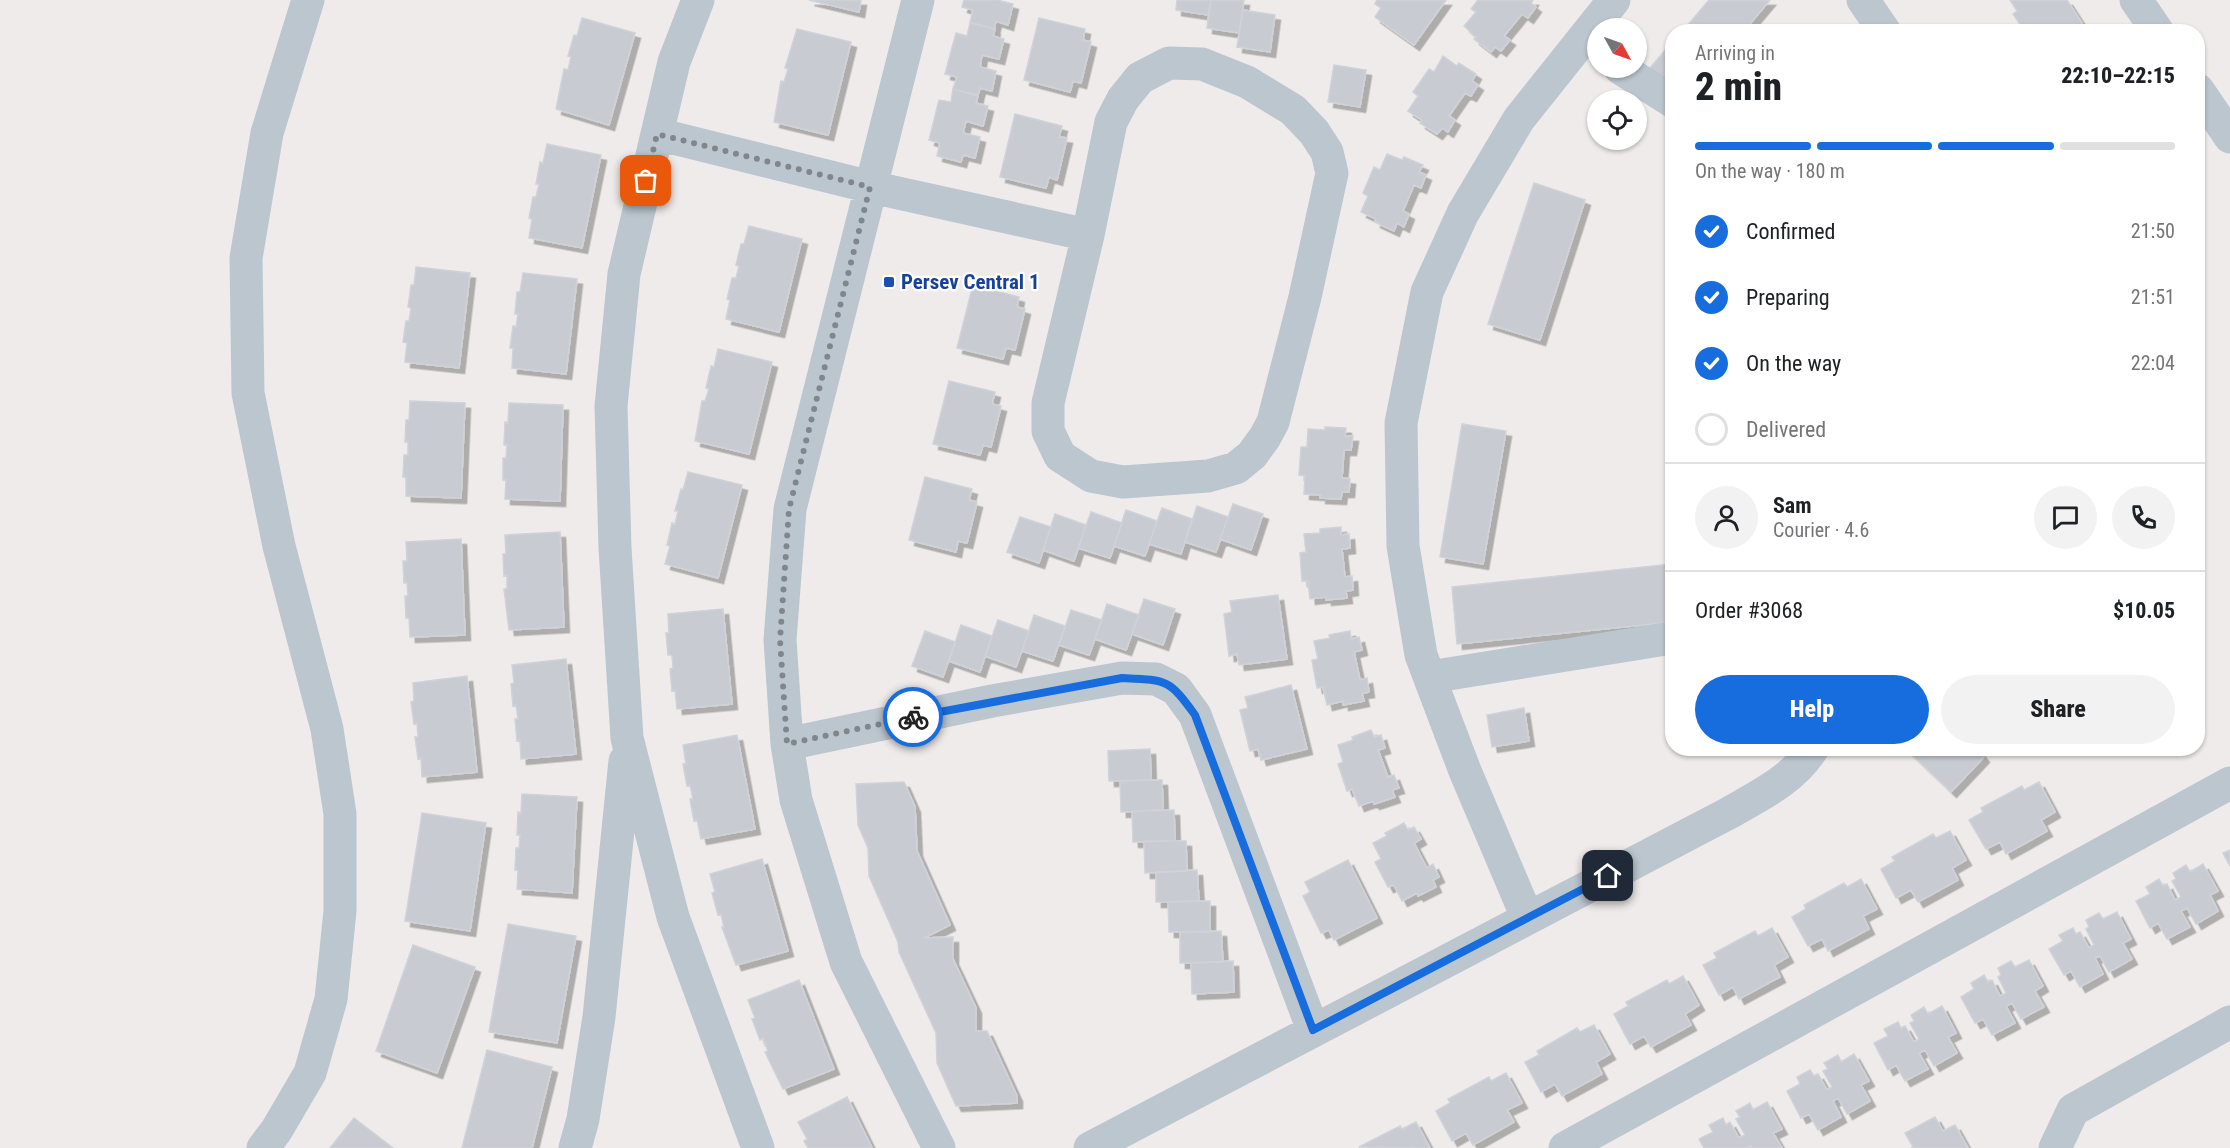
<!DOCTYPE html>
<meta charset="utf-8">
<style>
:root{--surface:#fff;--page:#f2f2f2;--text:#202124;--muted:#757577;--line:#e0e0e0;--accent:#176ddd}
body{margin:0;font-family:"Roboto Condensed",sans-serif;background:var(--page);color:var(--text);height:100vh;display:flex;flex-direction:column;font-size:22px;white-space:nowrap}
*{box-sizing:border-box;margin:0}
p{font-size:20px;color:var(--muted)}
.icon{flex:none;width:33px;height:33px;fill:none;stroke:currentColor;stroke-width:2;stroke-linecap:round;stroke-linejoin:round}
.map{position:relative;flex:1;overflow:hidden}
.details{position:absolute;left:1665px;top:24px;width:540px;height:732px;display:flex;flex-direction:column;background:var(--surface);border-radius:24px;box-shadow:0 2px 4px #0004}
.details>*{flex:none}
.needle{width:39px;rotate:130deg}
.fabs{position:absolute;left:1587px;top:18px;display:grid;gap:12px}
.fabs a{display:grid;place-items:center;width:60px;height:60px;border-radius:50%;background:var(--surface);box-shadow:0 2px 4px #0004;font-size:30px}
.pin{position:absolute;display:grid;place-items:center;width:51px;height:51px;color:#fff;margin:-26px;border-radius:12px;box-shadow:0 3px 9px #0006}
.courier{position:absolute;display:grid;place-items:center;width:60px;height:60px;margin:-30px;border:4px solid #176ddd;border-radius:50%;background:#fff;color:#222;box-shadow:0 2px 8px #0007}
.headline em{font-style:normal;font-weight:800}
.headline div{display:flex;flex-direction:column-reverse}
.headline{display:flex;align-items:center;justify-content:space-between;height:102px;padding:0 30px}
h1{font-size:39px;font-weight:800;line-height:45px}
.bar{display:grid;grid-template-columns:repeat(4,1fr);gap:9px 6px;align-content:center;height:72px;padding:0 30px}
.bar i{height:8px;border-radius:4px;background:var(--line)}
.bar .on{background:var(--accent)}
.bar p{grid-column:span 4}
.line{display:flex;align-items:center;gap:15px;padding:0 30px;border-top:2px solid var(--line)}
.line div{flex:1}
.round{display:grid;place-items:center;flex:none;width:63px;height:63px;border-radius:32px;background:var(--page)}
ol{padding:0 30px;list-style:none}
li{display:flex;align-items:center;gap:18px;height:66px}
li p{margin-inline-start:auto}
li .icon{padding:6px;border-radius:50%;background:var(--accent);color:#fff;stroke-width:4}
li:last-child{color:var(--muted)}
li i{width:33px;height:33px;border:3px solid var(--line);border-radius:50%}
.primary-button{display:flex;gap:12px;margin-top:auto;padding:12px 30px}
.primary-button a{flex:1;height:69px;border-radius:36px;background:var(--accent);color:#fff;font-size:24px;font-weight:800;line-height:69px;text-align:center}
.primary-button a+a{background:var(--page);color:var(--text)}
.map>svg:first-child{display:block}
</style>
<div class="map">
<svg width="2230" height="1148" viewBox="0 0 2230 1148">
<defs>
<filter id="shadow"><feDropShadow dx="5.5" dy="5.5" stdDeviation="0" flood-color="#0004"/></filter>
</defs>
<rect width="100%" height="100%" fill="#efebeb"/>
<path fill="#c8cbd1" stroke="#cfd2d8" stroke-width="1.5" filter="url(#shadow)" d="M809 0H861L859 12Z
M964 0H997L1013 4 1008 25 996 21 994 29 970 22 973 10 962 7Z
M1177 0H1211L1208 15 1176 10Z
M1211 0H1244L1239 33 1207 28Z
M1377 0H1446L1414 45 1375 17 1381 8 1375 4Z
M1478 0H1533L1531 3 1536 7 1528 18 1522 14 1504 36 1510 40 1501 51 1495 47 1491 52 1474 39 1476 37 1464 26 1476 12 1471 9Z
M1709 0H1770L1743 32H1682Z
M2010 0H2067L2082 23 2072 32H2025L2013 14 2017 11Z
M1243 10 1275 15 1270 52 1237 47Z
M582 18 635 33 609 125 556 109 564 69 568 70 571 57 568 56 574 35 577 36Z
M1039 18 1085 29 1083 40 1091 42 1081 83 1073 81 1070 92 1024 80Z
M970 23 995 29 993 36 1004 39 999 59 982 55 980 67 996 71 992 91 980 88 978 95 953 89 957 77 945 74 956 33 967 36Z
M797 29 851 42 828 135 774 122 781 81 784 82 788 69 785 68Z
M1672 42V87L1650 68Z
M1443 56 1457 66 1459 63 1476 74 1472 81 1478 85 1471 96 1465 93 1449 116 1455 120 1448 132 1442 128 1437 134 1420 123 1422 120 1408 111 1418 96 1413 92 1429 69 1434 72Z
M1334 65 1366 70 1360 107 1328 102Z
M953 89 978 96 976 103 988 106 983 126 966 121 963 133 980 137 975 158 963 155 961 162 937 156 940 143 929 140 939 100 951 102Z
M1015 114 1062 126 1059 137 1067 138 1057 180 1049 177 1046 188 1000 177Z
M547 144 601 155 582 248 529 238 532 219 529 218 533 197H536L539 184H536L540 162 543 163Z
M1387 154 1402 160 1404 157 1423 165 1419 172 1426 175 1421 188 1414 185 1403 211 1409 214 1404 227 1397 223 1394 231 1375 222 1376 219 1361 212 1368 196 1363 193 1374 167 1380 170Z
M1534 183 1585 200 1540 340 1488 324Z
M749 226 802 239 779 332 726 319 730 300 727 299 732 278H736L739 266 736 265 741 244H744Z
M416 267 470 273 459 368 405 362 407 343 403 342 406 321H409L411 308 408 307 411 285H414Z
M523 273 577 279 566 374 512 368 513 348H510L513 326 516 327 518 314H515L517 292H520Z
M973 285 1019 297 1017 307 1025 309 1015 350 1006 348 1003 359 957 348Z
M718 349 772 362 749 454 695 441 702 401H705L709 389 706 388 711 366 714 367Z
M949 381 995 392 992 404 1001 406 991 447 983 445 980 455 933 444Z
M410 401 465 403 461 498 406 496V477H403L404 455H408V442H405L406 420H409Z
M509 403 563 405 560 501 505 499 506 480H503V458H506L507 445H504L505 422 508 423Z
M1462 424 1506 431 1483 564 1440 557Z
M1325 427 1346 428 1345 436H1353L1351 450H1344L1342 478 1350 479 1349 492H1342L1341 499 1320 498 1321 495 1304 494 1305 476 1299 475 1301 447H1307L1308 429 1325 430Z
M688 472 742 485 718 578 665 564 670 546 667 545 672 523 675 524 678 511H675L681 489 683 490Z
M925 477 972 489 969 500 977 502 967 543 958 541 956 552 909 540Z
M1233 504 1263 514 1251 550 1220 539Z
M1197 506 1228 517 1216 552 1185 542Z
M1162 508 1192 519 1181 554 1149 544Z
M1126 510 1157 521 1145 556 1114 546Z
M1091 512 1122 523 1110 558 1078 548Z
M1055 514 1086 525 1074 561 1043 550Z
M1020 517 1051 527 1039 563 1007 552Z
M1341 527V535L1349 534 1350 548 1342 549 1345 577 1352 576 1353 590 1346 591 1347 598 1326 600V597L1310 599 1308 581H1302L1300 553 1306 552 1304 534 1320 533V529Z
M560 532 564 627 509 630 504 589H507V575L504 576 503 554H506L505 535Z
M461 539 465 635 410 637 409 618H406L405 596H408L407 583H404L403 561H407L406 542Z
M1672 564V622L1457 644 1452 587Z
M1278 595 1287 659 1239 665 1237 654 1229 656 1224 614 1232 612 1230 601Z
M1144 599 1175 609 1163 645 1132 634Z
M1107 604 1139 615 1126 650 1095 639Z
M723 609 732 704 677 709 675 690 672 691 670 669 673 668 672 655H668L666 633H669L668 614Z
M1071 610 1102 620 1089 655 1059 645Z
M1034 615 1065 626 1053 661 1022 651Z
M998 620 1029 631 1016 667 985 656Z
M961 625 992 636 980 672 949 661Z
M925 631 955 642 943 677 912 666Z
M1350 631 1351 639 1359 637 1362 650 1354 652 1360 680 1367 678 1369 692 1362 693 1364 701 1343 705V701L1327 705 1323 687 1317 688 1312 660 1318 659 1314 641 1330 638 1329 635Z
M566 659 576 754 521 759 520 740 517 741 515 719H518L516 705 513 706 511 684 514 683 512 665Z
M467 676 477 772 422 777 421 758 418 759 415 737H418L417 723 414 724 411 702 414 701 413 683Z
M1291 685 1307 749 1261 760 1258 749 1250 751 1240 710 1248 708 1245 697Z
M1524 708 1529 741 1492 747 1487 715Z
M1371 730 1374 737 1381 735 1385 748 1378 750 1388 777 1394 775 1399 788 1392 790 1395 797 1374 804 1373 801 1359 806 1352 789 1347 791 1338 764 1343 762 1338 745 1353 740 1352 737Z
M737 735 755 829 701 839 697 820 694 821 690 799H693L690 785 687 786 683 764H686L683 745Z
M1905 748H1977L1984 757 1951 792Z
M1150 749 1151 780 1109 781 1108 751Z
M1162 780 1163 810 1121 812 1120 781Z
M904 782 915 807 917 851 950 925 924 938 953 937V959L976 1008V1031H987L1017 1096V1103L956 1106 937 1063 936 1033 899 952 898 942 869 876 868 848 858 825 856 784Z
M2039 782 2055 812 2041 820 2047 831 2006 854 2000 842 1986 849 1969 820 1983 812 1981 808 2022 786 2024 790Z
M522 794 577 797 572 893 517 889 518 870H515L516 848H519L520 835H517L518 812 521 813Z
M1174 810 1175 841 1133 842 1132 811Z
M422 813 486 823 470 931 405 921Z
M1404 823 1408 830 1414 827 1421 839 1414 843 1427 868 1433 864 1439 877 1433 880 1436 887 1418 896 1417 893 1402 901 1394 885 1388 887 1375 862 1381 859 1373 843 1387 836 1385 833Z
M1950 831 1966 860 1952 868 1958 880 1918 902 1911 890 1896 898 1881 869 1895 861 1892 857 1933 834 1936 838Z
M1144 841H1186L1187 871 1145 873Z
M2230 850V866L2223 853Z
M762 859 788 951 736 965 722 927H724L721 914 718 915 712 893 715 892 710 874Z
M1348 860 1377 918 1334 940 1329 930 1321 933 1303 896 1310 892 1305 882Z
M2203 864 2218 891 2210 895 2218 911 2196 924 2187 908 2181 911 2190 927 2167 939 2158 923 2150 928 2136 901 2150 894 2146 887 2159 879 2163 886 2167 884 2175 900 2181 897 2172 881 2176 879 2173 873 2186 865 2190 872Z
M1197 870 1199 901 1156 902V872Z
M1861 879 1877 909 1863 916 1869 929 1828 951 1822 939 1808 946 1792 917 1806 909 1804 905 1844 883 1847 887Z
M1210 901V932H1169L1168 902Z
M2117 912 2131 939 2123 943 2132 959 2109 972 2100 956 2095 958 2103 974 2080 987 2071 971 2064 975 2049 949 2063 941 2059 935 2073 928 2076 934 2080 932 2089 948 2094 945 2086 929 2089 927 2086 920 2099 913 2103 919Z
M508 924 576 936 557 1043 489 1032Z
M1772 928 1788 957 1774 965 1780 977 1739 999 1733 987 1719 995 1703 965 1717 958 1714 953 1755 931 1758 936Z
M1221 931 1223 962 1180 963V932Z
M413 945 475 967 437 1073 376 1051Z
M2029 960 2043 986 2035 991 2044 1007 2021 1019 2012 1003 2006 1006 2015 1023 1992 1035 1983 1019 1975 1023 1961 997 1974 989 1971 983 1984 975 1988 982 1992 980 2000 996 2006 993 1998 977 2001 975 1998 968 2011 961 2015 967Z
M1233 961 1234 992 1192 994 1191 963Z
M1683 976 1699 1005 1685 1014 1691 1025 1651 1047 1644 1036 1630 1044 1614 1014 1628 1006 1626 1002 1667 980 1669 984Z
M799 980 834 1069 783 1089 765 1052 768 1051 763 1038 760 1040 752 1019 755 1018 748 1000Z
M1942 1006 1956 1033 1948 1037 1957 1053 1934 1066 1925 1050 1919 1053 1928 1069 1905 1081 1896 1065 1888 1070 1874 1043 1888 1036 1884 1029 1898 1022 1901 1028 1905 1026 1914 1042 1919 1039 1910 1023 1914 1021 1911 1015 1924 1007 1928 1014Z
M1594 1025 1610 1054 1596 1062 1602 1074 1562 1096 1555 1084 1541 1092 1525 1062 1539 1055 1537 1051 1577 1028 1580 1032Z
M487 1050 552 1067 532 1148H462Z
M1854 1054 1869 1081 1861 1085 1870 1101 1847 1114 1838 1098 1833 1101 1841 1117 1818 1130 1809 1114 1801 1118 1787 1091 1800 1084 1797 1077 1810 1070 1814 1076 1818 1074 1827 1090 1832 1087 1823 1071 1828 1069 1824 1063 1838 1055 1841 1062Z
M1506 1073 1522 1103 1507 1110 1514 1122 1473 1145 1466 1133 1452 1141 1436 1111 1450 1103 1448 1099 1489 1077 1491 1081Z
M847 1097 872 1148H808L804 1141 807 1139 798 1122Z
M1767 1102 1782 1129 1773 1133 1782 1148H1752L1751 1146 1747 1148H1704L1699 1139 1713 1132 1709 1125 1723 1118 1726 1125 1730 1122 1739 1138 1745 1135 1736 1119 1740 1117 1736 1111 1750 1103 1753 1110Z
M1935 1117 1943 1131 1955 1125 1968 1148H1911L1913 1147 1905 1133Z
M354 1118 393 1148H330Z
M1416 1122 1430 1148 1359 1147 1400 1126 1402 1129Z"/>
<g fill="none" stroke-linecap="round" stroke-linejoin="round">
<path stroke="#bcc6cf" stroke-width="33" d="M698 0 674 62 624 274 611 406 615 548 627 738 673 917 758 1148
M918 0 790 509 780 640 787 744 796 800 846 962 939 1148
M1863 0 1885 32
M2136 0 2158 32
M1169 63 1202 64 1247 82 1293 110 1314 132 1327 152 1332 173 1305 297 1273 422 1265 437 1252 455 1236 468 1208 476 1123 482 1091 476 1060 456 1048 431V403L1088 235 1111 122 1123 99 1140 78Z
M1620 68 1672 101
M2198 90 2230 137
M657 134 871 187 1088 235
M1430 677 1672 638
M787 744 992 701 1122 678 1156 679 1176 689 1195 715 1313 1030
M1527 917 1465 771 1421 655 1403 546 1401 423 1427 292 1463 213 1519 119 1614 0
M263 1148 276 1131 310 1073 331 999 340 911V814L327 729 279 546 248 393 246 258 267 133 308 0
M575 1148 583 1119 599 1017 625 761
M1090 1148 1729 813C1760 795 1793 780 1813 748
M1565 1148 2230 783
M2055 1148 2073 1110 2230 1022"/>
</g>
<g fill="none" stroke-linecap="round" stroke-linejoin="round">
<path stroke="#80868c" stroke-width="6" stroke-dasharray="0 10.8" d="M646 181 657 134 870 187 789 509 780 640 787 744 913 717"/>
<path stroke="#176ddd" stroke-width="8" d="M913 717 1122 678C1167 680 1169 679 1195 715L1313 1030 1608 876"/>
</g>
<rect fill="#1a4fb4" stroke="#fff" stroke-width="2" x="883" y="276" width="12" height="12" rx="3"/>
<g text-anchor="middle" stroke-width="4.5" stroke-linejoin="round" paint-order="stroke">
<g font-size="21" font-weight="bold" fill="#164399" stroke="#fff" text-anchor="start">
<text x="901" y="289">Persev Central 1</text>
</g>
</g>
</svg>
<div class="fabs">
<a><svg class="needle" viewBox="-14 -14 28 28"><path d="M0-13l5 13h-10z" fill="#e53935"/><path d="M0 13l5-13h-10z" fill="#757577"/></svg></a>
<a><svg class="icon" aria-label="locate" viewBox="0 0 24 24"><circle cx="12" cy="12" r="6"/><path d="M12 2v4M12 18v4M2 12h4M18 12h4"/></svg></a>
</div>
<div class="pin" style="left:646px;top:181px;background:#ea580c"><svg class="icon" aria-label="bag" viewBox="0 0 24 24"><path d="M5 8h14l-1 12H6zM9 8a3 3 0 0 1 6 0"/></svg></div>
<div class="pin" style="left:1608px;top:876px;background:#1f2937"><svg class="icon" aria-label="home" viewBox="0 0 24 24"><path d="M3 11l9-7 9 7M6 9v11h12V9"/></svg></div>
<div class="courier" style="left:913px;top:717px"><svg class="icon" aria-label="bike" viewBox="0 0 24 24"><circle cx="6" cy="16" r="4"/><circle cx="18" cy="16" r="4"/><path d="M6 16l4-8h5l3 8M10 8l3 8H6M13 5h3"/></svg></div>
<section class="details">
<div class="headline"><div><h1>2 min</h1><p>Arriving in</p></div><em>22:10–22:15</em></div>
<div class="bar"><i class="on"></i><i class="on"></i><i class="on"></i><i></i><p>On the way · 180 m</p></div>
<ol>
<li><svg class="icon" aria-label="check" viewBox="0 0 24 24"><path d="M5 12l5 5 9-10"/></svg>Confirmed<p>21:50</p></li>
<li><svg class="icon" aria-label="check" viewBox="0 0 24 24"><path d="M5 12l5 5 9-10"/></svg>Preparing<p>21:51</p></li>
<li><svg class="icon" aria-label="check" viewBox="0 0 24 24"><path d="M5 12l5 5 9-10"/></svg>On the way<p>22:04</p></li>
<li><i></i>Delivered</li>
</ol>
<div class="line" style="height:108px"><a class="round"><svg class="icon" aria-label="person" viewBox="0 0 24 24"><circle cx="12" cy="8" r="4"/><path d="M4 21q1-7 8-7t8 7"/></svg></a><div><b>Sam</b><p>Courier · 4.6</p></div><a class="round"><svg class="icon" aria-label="chat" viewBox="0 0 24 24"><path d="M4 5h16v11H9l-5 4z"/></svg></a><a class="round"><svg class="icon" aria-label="phone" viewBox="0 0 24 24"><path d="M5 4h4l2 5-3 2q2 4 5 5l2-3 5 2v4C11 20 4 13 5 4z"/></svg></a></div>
<div class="line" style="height:78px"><div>Order #3068</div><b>$10.05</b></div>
<div class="primary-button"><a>Help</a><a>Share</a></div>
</section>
</div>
